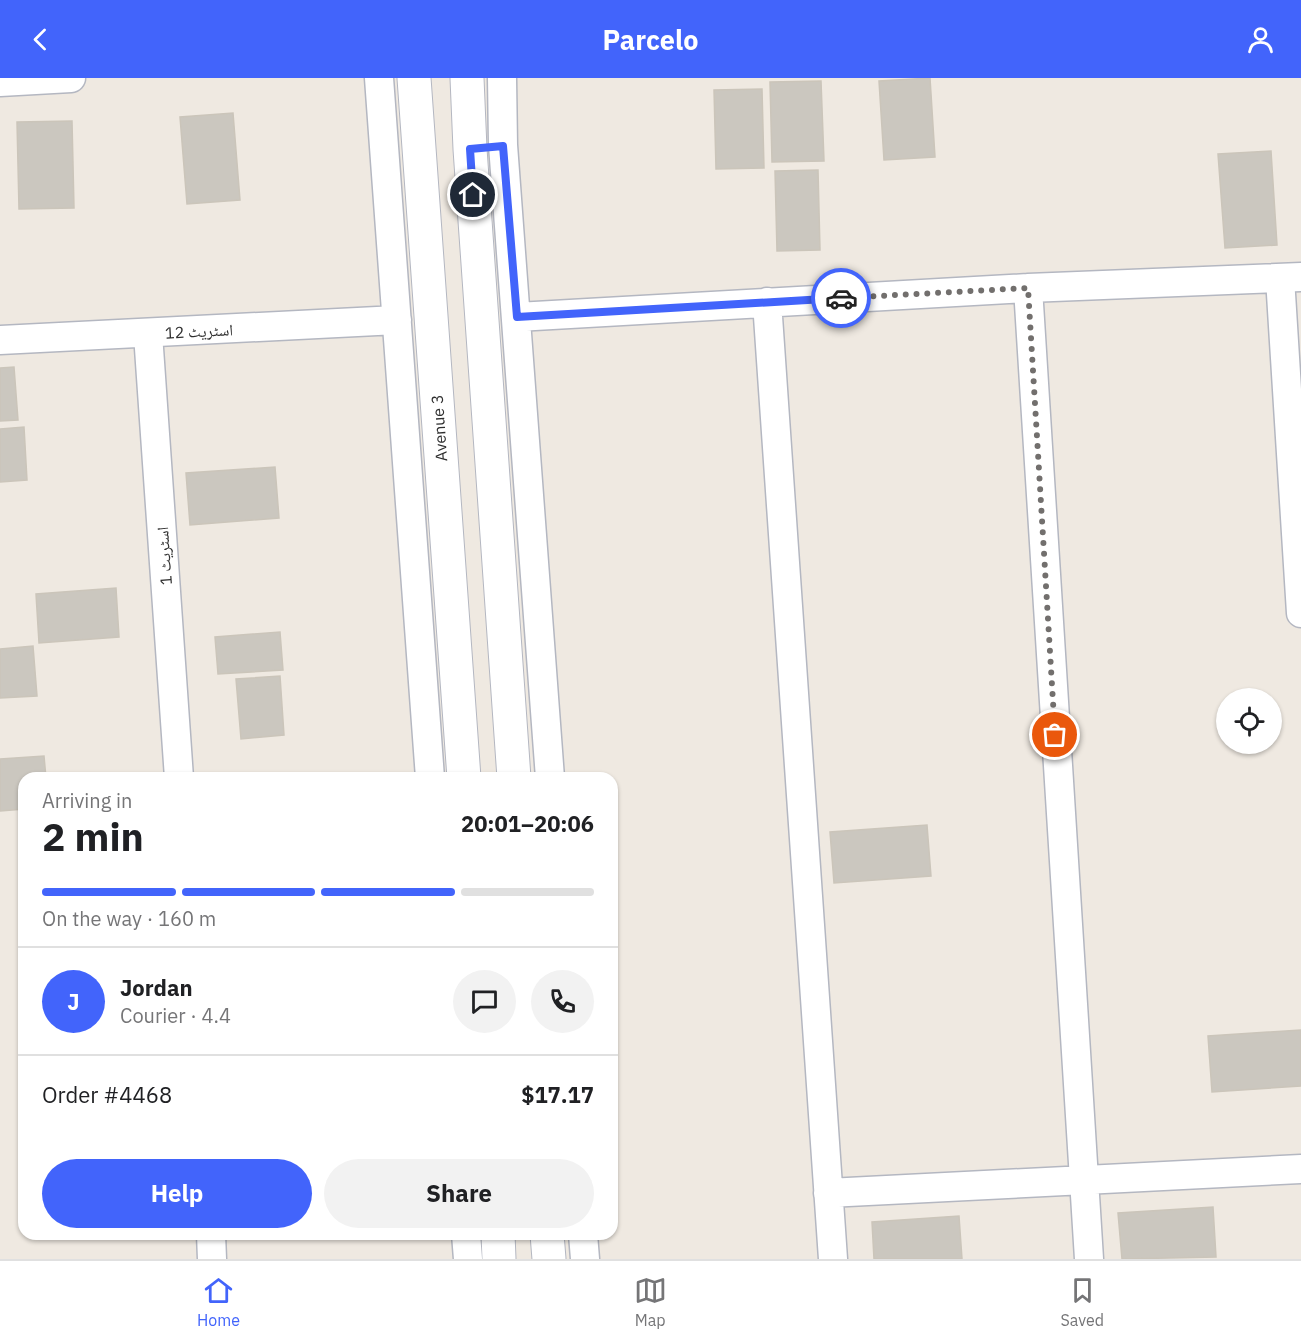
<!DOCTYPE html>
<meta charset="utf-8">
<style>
:root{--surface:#fff;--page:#f2f2f2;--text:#202124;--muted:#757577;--line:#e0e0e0;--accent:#4264fb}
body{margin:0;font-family:"IBM Plex Sans","Noto Naskh Arabic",sans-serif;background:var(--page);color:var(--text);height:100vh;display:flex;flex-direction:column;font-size:22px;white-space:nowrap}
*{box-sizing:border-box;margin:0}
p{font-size:20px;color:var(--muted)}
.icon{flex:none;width:33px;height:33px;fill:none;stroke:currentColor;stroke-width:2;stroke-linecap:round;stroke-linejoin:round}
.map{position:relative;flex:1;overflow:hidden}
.panel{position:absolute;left:18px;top:694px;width:600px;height:468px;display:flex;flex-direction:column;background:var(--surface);border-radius:18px;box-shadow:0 2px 4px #0004}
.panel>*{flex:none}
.controls{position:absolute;left:1216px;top:610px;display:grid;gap:12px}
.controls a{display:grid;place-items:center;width:66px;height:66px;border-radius:50%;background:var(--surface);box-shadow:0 2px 4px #0004;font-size:30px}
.pin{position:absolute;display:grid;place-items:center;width:51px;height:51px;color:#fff;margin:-26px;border:3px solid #fff;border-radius:50%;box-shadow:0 2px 6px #0007}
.courier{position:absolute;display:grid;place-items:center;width:60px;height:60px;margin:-30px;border:4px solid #4264fb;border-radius:50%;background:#fff;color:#222;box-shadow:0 2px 8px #0007}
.summary em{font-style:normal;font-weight:700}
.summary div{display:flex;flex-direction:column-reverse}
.summary{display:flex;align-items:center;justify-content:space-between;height:102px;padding:0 24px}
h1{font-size:39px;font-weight:700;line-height:45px}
.bar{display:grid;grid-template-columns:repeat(4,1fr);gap:9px 6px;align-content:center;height:72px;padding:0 24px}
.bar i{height:8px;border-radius:4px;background:var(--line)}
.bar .active{background:var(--accent)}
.bar p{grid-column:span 4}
.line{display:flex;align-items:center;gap:15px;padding:0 24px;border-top:2px solid var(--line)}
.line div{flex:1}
.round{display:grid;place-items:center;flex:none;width:63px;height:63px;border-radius:32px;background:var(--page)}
.action{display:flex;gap:12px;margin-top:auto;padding:12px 24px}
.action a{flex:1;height:69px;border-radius:36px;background:var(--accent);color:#fff;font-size:24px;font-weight:700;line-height:69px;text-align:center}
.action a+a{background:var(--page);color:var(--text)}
header{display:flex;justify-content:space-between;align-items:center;height:78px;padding:0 24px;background:var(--accent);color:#fff;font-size:27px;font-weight:700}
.dock{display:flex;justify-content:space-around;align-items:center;height:84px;border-top:2px solid var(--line);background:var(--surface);font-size:16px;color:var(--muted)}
.dock a{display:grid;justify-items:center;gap:3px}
.dock .active{color:var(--accent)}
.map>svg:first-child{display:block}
</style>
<header><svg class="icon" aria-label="back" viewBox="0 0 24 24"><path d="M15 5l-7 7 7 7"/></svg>Parcelo<svg class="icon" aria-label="person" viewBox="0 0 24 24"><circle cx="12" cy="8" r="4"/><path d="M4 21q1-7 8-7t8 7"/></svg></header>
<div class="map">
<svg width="1301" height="1181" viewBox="0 0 1301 1181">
<rect width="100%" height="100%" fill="#efe9e1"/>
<path fill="#cbc7bf" stroke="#cbc5ba" stroke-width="1.5" d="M930 0 935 79 884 82 879 3Z
M821 3 824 83 772 84 770 4Z
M762 11 764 90 716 91 714 12Z
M233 35 240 122 187 126 180 39Z
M72 43 74 130 19 131 17 44Z
M1271 73 1277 167 1225 170 1218 76Z
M818 92 820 172 777 173 775 93Z
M14 289 18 342 0 343V290Z
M24 349 27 402 0 404V351Z
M275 389 279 440 190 447 186 395Z
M116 510 119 559 39 565 36 516Z
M280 554 283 592 218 596 215 559Z
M33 568 37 618 0 620V571Z
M280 598 284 657 241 661 236 601Z
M44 678 46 700H24V731L0 733V681Z
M927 747 931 798 834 805 830 754Z
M1301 952V1008L1212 1014 1208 958Z
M1213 1129 1216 1179 1122 1181 1118 1135Z
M959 1138 962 1181H874L872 1144Z"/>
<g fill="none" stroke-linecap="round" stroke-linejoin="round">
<g stroke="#b4b7c1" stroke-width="31">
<path id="street" d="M379 0 430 700
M502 0 503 67 550 700
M0 4 71 0
M1280 200 1301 535
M1028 210 1089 1181
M767 224 833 1181
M517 239 1028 210 1301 199
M148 256 179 700
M0 262 397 242
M828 1115 1301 1091
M211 1156 212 1181
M466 1156 468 1181
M583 1156 585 1181"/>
</g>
<g stroke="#b4b7c1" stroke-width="35">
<path id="secondary" d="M414 0 464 700
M467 0 470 71 514 700
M498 1156 499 1181
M547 1156 549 1181"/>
</g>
<use href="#street" stroke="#fff" stroke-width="28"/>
<use href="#secondary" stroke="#fff" stroke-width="33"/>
</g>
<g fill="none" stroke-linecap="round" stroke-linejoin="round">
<path stroke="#726f6d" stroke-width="6" stroke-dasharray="0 10.8" d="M841 220 1028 210 1055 657"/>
<path stroke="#4264fb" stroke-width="8" d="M473 117 470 71 503 68 517 239 841 220"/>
</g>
<g text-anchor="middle" stroke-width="4.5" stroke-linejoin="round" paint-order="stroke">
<g font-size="16" fill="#2e2e2e" stroke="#fff">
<text transform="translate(199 253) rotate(-3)" y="6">اسٹریٹ 12</text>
<text transform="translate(439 350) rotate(-94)" y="6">Avenue 3</text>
<text transform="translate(164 478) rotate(-94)" y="6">اسٹریٹ 1</text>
</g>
</g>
</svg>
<div class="controls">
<a><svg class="icon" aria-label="locate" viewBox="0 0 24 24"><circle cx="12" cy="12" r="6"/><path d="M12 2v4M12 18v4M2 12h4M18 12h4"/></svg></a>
</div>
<div class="pin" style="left:1055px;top:657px;background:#ea580c"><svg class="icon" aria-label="bag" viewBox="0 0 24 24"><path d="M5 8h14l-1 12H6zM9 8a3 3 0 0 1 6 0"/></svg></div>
<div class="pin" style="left:473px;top:117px;background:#1f2937"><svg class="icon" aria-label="home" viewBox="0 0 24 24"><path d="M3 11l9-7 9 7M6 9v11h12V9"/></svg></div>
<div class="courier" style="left:841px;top:220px"><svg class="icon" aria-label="car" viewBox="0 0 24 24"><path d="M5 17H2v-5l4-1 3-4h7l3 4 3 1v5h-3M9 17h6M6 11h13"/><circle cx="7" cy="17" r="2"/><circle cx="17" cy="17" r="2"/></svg></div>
<section class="panel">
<div class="summary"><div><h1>2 min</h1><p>Arriving in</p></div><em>20:01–20:06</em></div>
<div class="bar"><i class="active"></i><i class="active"></i><i class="active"></i><i></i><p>On the way · 160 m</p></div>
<div class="line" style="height:108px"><b class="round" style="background:var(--accent);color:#fff">J</b><div><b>Jordan</b><p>Courier · 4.4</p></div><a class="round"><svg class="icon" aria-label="chat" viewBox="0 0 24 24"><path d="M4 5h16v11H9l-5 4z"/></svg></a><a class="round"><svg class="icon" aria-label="phone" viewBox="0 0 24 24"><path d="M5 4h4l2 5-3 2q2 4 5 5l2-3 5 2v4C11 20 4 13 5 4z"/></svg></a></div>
<div class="line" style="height:78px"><div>Order #4468</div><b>$17.17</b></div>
<div class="action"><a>Help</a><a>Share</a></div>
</section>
</div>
<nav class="dock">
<a class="active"><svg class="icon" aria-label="home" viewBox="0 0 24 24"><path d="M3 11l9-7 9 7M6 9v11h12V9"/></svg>Home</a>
<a><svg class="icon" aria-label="map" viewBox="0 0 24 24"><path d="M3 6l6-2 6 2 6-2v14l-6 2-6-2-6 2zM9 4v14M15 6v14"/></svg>Map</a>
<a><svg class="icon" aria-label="saved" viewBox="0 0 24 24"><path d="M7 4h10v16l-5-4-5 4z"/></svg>Saved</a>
</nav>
